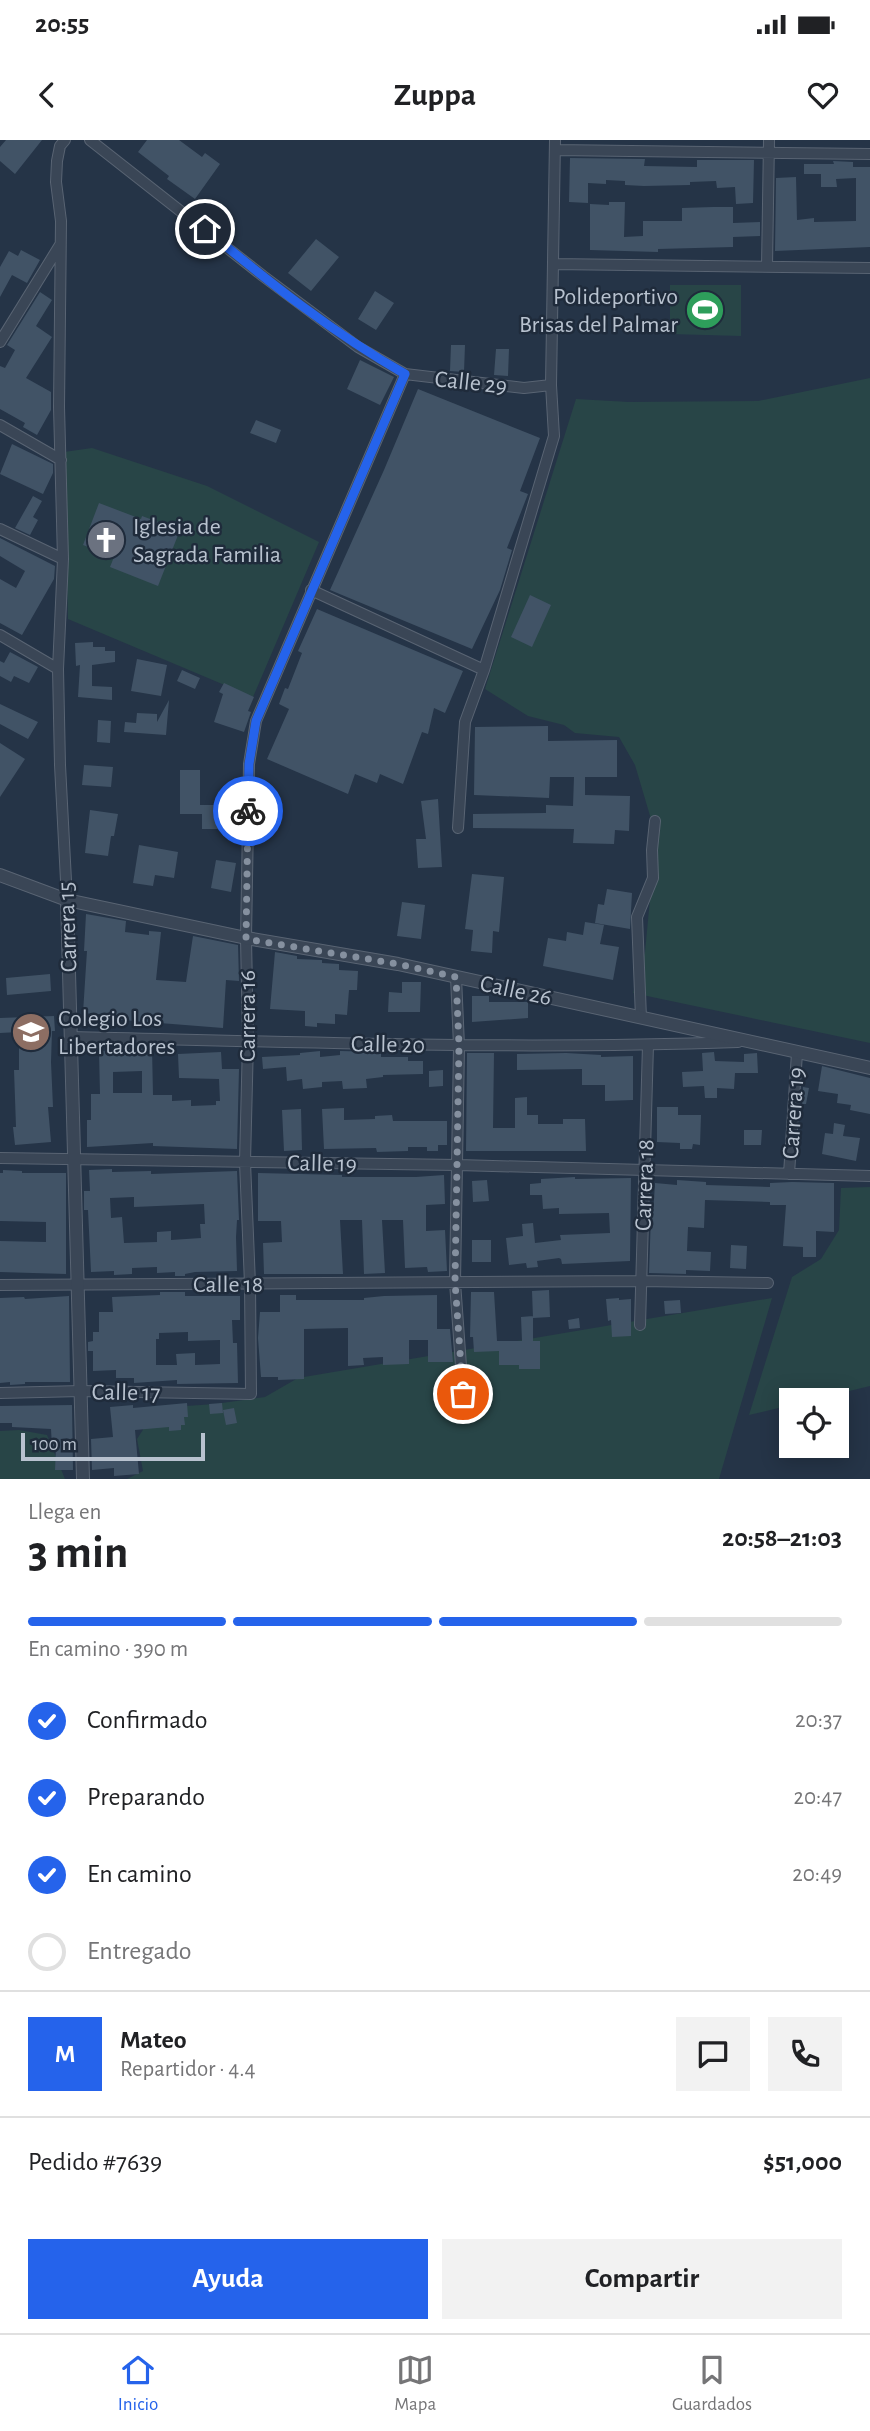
<!DOCTYPE html>
<html lang="es">
<meta charset="utf-8">
<style>
:root{--surface:#fff;--page:#f2f2f2;--text:#202124;--muted:#757577;--line:#e0e0e0;--accent:#2563eb}
body{margin:0;font-family:"Alegreya Sans",sans-serif;background:var(--page);color:var(--text);height:100vh;display:flex;flex-direction:column;font-size:26px;white-space:nowrap}
*{box-sizing:border-box;margin:0}
p{font-size:23px;color:var(--muted)}
.icon{flex:none;width:38px;height:38px;fill:none;stroke:currentColor;stroke-width:2;stroke-linecap:round;stroke-linejoin:round}
.map{position:relative;height:1339px;overflow:hidden}
.drawer{display:flex;flex-direction:column;background:var(--surface);flex:1}
.drawer>*{flex:none}
.controls{position:absolute;left:779px;top:1248px;display:grid;gap:14px}
.controls a{display:grid;place-items:center;width:70px;height:70px;border-radius:0px;background:var(--surface);box-shadow:0 4px 18px #0003;font-size:35px}
.scale{position:absolute;left:21px;bottom:18px;width:184px;box-sizing:border-box;padding-left:7px;border:4px solid #b8c2cf;border-top:0;font-size:19px;line-height:24px;white-space:nowrap;color:#b8c2cf;-webkit-text-stroke:5px #1f2b3b;paint-order:stroke}
.pin{position:absolute;display:grid;place-items:center;width:60px;height:60px;color:#fff;margin:-30px;border:4px solid #fff;border-radius:50%;box-shadow:0 2px 7px #0007}
.courier{position:absolute;display:grid;place-items:center;width:70px;height:70px;margin:-35px;border:5px solid #2563eb;border-radius:50%;background:#fff;color:#222;box-shadow:0 2px 9px #0007}
.overview em{font-style:normal;font-weight:700}
.overview div{display:flex;flex-direction:column-reverse}
.overview{display:flex;align-items:center;justify-content:space-between;height:119px;padding:0 28px}
h1{font-size:46px;font-weight:700;line-height:52px}
.bar{display:grid;grid-template-columns:repeat(4,1fr);gap:10px 7px;align-content:center;height:84px;padding:0 28px}
.bar i{height:9px;border-radius:5px;background:var(--line)}
.bar .on{background:var(--accent)}
.bar p{grid-column:span 4}
.line{display:flex;align-items:center;gap:18px;padding:0 28px;border-top:2px solid var(--line)}
.line div{flex:1}
.round{display:grid;place-items:center;flex:none;width:74px;height:74px;border-radius:0px;background:var(--page)}
ol{padding:0 28px;list-style:none}
li{display:flex;align-items:center;gap:21px;height:77px}
li p{margin-inline-start:auto}
li .icon{padding:7px;border-radius:50%;background:var(--accent);color:#fff;stroke-width:4}
li:last-child{color:var(--muted)}
li i{width:38px;height:38px;border:4px solid var(--line);border-radius:50%}
.cta{display:flex;gap:14px;margin-top:auto;padding:14px 28px}
.cta a{flex:1;height:80px;border-radius:0px;background:var(--accent);color:#fff;font-size:28px;font-weight:700;line-height:80px;text-align:center}
.cta a+a{background:var(--page);color:var(--text)}
.status{display:flex;justify-content:space-between;align-items:center;height:49px;padding:0 35px;background:var(--surface);direction:ltr}
.status svg{height:19px;fill:currentColor}
header{display:flex;justify-content:space-between;align-items:center;height:91px;padding:0 28px;background:var(--surface);font-size:32px;font-weight:700}
.tab-bar{display:flex;justify-content:space-around;align-items:center;height:98px;border-top:2px solid var(--line);background:var(--surface);font-size:19px;color:var(--muted)}
.tab-bar a{display:grid;justify-items:center;gap:4px}
.tab-bar .on{color:var(--accent)}
.map>svg:first-child{display:block}
</style>
<div class="status"><b>20:55</b><svg viewBox="0 0 49 12"><path d="M0 12V9h3v3zM5 12V6h3v6zM10 12V3h3v9zM15 12V0h3v12zM26 1h20v11H26zM47 4h2v5h-2z"/></svg></div>
<header><svg class="icon" aria-label="back" viewBox="0 0 24 24"><path d="M15 5l-7 7 7 7"/></svg>Zuppa<svg class="icon" aria-label="heart" viewBox="0 0 24 24"><path d="M12 20l-8-8c-3-5 5-10 8-4 3-6 11-1 8 4z"/></svg></header>
<div class="map">
<svg width="870" height="1339" viewBox="0 0 870 1339">
<rect width="100%" height="100%" fill="#253447"/>
<path fill="#284547" d="M670 145H741V196L670 194Z
M870 238V903L633 853 645 812 656 696 635 625 619 597 575 593 564 585 528 576 485 549 576 259 629 262 758 261Z
M92 308 207 346 319 402 253 557 68 479 64 312Z
M870 1047V1246L812 1260H791V1265L749 1275 792 1137 821 1119 839 1090 841 1048Z
M772 1158 719 1339H127L143 1331 137 1299 157 1268 215 1264 265 1257 298 1238Z
M19 1290 47 1295 65 1339H0V1291Z"/>
<path fill="#415366" fill-rule="evenodd" d="M6 0H42L15 34 0 21V7Z
M147 0H179L202 17 205 13 220 24 195 59 167 39 169 36 138 12Z
M570 18 645 19 644 26 697 27V20H754L753 63 736 64 735 47 717 48 716 41 690 42V45L644 46 625 45V41L606 40V44L588 43V63L569 62Z
M833 21 853 22V27H870V107L775 111 776 38 796 37 797 80 814 78V82L856 81V38L836 39 837 47H821V34H804V24H834Z
M609 62H625L624 97 643 96V81H682V68L713 67H733V83L760 82V96L733 97V107L658 109V112L590 110V64L609 65Z
M316 99 339 117 311 151 288 133Z
M21 110 40 120 27 143 12 135 0 157V127L9 111 18 116Z
M375 151 394 163 376 190 358 179Z
M40 152 52 160 36 186 52 197 26 238 51 252V270L37 295 23 287 25 283 0 269V226L5 228 15 210 7 205Z
M451 205H465L464 232 450 231Z
M496 209H509L508 236 494 235Z
M360 220 394 237 380 265 347 249Z
M418 249 540 298 520 351 528 354 507 408 512 410 500 450 472 509 330 450 384 330Z
M256 280 281 290 276 303 250 293Z
M12 304 53 324V333L43 354 0 334Z
M33 356 42 361 33 377 38 380 30 395 15 388Z
M99 363 141 379 142 376 180 390 158 446 110 427 114 417 83 405Z
M0 398 55 426 54 439 22 495 0 483V439L16 448 25 431 0 416Z
M530 455 551 465 532 507 511 497Z
M317 469 463 531 445 573 434 568 428 594 422 592 403 644 380 634 377 643 355 634 348 654 267 619 289 569 279 564 285 548 288 549 302 513 298 511Z
M93 502V507H105V511H115V522L92 525V546L112 547V560L78 557 80 525 76 526 75 503Z
M10 512 38 527 29 543 14 536 11 542 0 536V521L4 523Z
M137 519 167 525 161 556 131 551Z
M182 530 200 538 195 549 177 541Z
M224 543 254 557 248 571 251 572 244 592 214 582 223 554 219 552Z
M169 560 166 595 124 592 125 582 136 583 137 573 157 574V582Z
M0 564 38 582 28 599 0 584Z
M98 580 111 581 110 603 97 602Z
M548 586V601L617 600V637H585V655L630 656 629 691 615 690 614 704 573 703 574 689 473 688V674L546 673V665L573 666 574 637H550L549 658 474 655 475 587Z
M0 603 25 619 0 657Z
M84 625 113 627 111 647 82 645Z
M180 630H200V665H238V689H202V674H180Z
M438 659 442 727 418 728 416 699H426L421 661Z
M90 670 118 674 114 696H111L108 716 85 713Z
M139 705 178 712 174 738 155 735 153 746 133 743Z
M216 720 236 723 231 752 211 748Z
M472 734 504 737 499 792 493 791 492 813 471 811 473 790 465 789Z
M607 749 632 753 630 789 595 783 598 764 604 765Z
M402 762 425 765 421 799 397 796Z
M86 774 126 781 125 792 149 795V791L161 792 156 840 186 842 193 796 238 805 239 841 226 840 223 888 109 879V875L83 873 86 826 87 811H84Z
M585 782 604 785 600 804 619 807 613 840 543 826 548 798 566 801 567 792 583 795Z
M275 812 297 816V819L322 820V823L339 824V830L358 831 357 850H349L347 875 335 874V884L317 883V887L305 886V871L270 869Z
M50 834 51 851 7 855 6 838Z
M402 842H421L420 872H388L389 852 402 853Z
M472 856H489V862H528V878L472 882Z
M54 876 55 891H52L51 922 53 967H48L51 1002 15 1005 13 987H16L14 930H19V892L0 893V878Z
M152 908 153 955H172V961L191 960V966L216 965V961H220L219 939 179 938 178 914 221 912 222 929H239L237 1009 153 1006V1003L87 1007V980H91V954H100L99 911ZM142 931V953H113V932Z
M320 911V917L340 915V911L381 912V917H408V921H423V934L383 935V937L366 939 367 948 343 949 342 941 322 942V947L303 949 302 939 287 941 286 927 263 929 262 917 300 915V913Z
M714 912 715 921 744 922V914L757 913 758 933H735L734 949 717 948V958H705L704 946 683 947 682 932 703 931 702 913Z
M467 913H494L493 988H515V958L527 957V975H538V984H563V979H585L586 1011H466Z
M566 913 601 915V917L633 916V960L605 961V945H582V929L517 930V914Z
M822 926 870 938V974L850 970 851 965 837 963 838 954 818 951Z
M443 930V946L429 947V931Z
M803 947 809 948 806 964H802Z
M657 967H678V975H701L700 1005 693 1004 692 1009H680V1003L657 1002Z
M344 968V980L375 979V976L392 975 393 981H447V1005H438V1011H427V1007H408V1011L377 1012 376 1008 324 1009 322 969Z
M301 969 302 1010 284 1011 282 970Z
M834 983 845 985 843 996 860 998 856 1021 822 1014 825 993 833 994Z
M744 990H762L761 1005H744Z
M112 1029V1032L151 1031V1034L237 1031 239 1080H237L236 1097 237 1131 195 1132 185 1134V1136H175V1132L157 1133V1127L132 1128V1134L114 1135V1131L91 1132 88 1070H84V1051H90L89 1030ZM134 1057V1067L204 1064 205 1084H200L201 1098 171 1100V1091L157 1092V1102L124 1103 122 1077 111 1078 110 1058Z
M3 1030 22 1031V1033H66V1134L0 1132V1101L46 1102V1082L0 1081V1033H3Z
M258 1033 342 1035V1037H416L444 1035 445 1064 426 1065V1091L445 1090 447 1131 428 1132 427 1127 405 1128 403 1080H382L385 1133 364 1134 362 1080H340L343 1134H264L263 1103 282 1102 281 1081H258Z
M575 1037V1039L631 1038 630 1121 562 1124 561 1119 559 1118 537 1121 538 1127 527 1128 526 1123 509 1125 506 1098 523 1096 522 1084 533 1083 535 1103 561 1100 560 1095 610 1093 609 1073 559 1074V1068L543 1069 542 1055H530V1044L541 1043V1039Z
M487 1040 489 1061 473 1062 472 1041Z
M677 1040 706 1042V1045L770 1047V1043L792 1042 834 1043V1092L816 1091V1117H803V1107L783 1106 786 1065H770V1062L705 1060 704 1088 688 1087 687 1111 711 1112 710 1131 686 1130V1134L649 1133 651 1075H653L655 1043 677 1045Z
M472 1100H491V1122H472Z
M731 1105 747 1106 746 1129 730 1128Z
M549 1150 550 1177 533 1178 532 1151Z
M160 1152H185V1156H240V1180H232L233 1203H237L238 1243 177 1244V1240L134 1243V1238H116V1230L93 1231V1211H88V1202L93 1201V1192H99V1172H113L112 1157 160 1155ZM188 1192V1201L220 1200V1224L195 1225V1213L176 1214 177 1225H156V1199H159V1193Z
M471 1152H494L497 1201H522L521 1177 533 1176V1201H540V1229H519V1225H499V1211L474 1212 473 1197H470Z
M280 1155H296V1160H364V1158L384 1156 437 1155V1189H450L453 1222H428V1200H409V1224L383 1225V1217L363 1218 364 1225 348 1226V1188L304 1189V1239L278 1240V1237H261L258 1198 260 1172H280Z
M69 1156 70 1242H25V1244L10 1245V1242L0 1243V1158L24 1157 25 1159Z
M619 1158V1160L631 1159V1196L612 1197 611 1180 608 1181 606 1159Z
M680 1160 681 1173 665 1174 664 1161Z
M579 1178 580 1188 569 1189 568 1180Z
M187 1263 188 1277H184L185 1285H181V1290L169 1291V1287L135 1290 139 1334 114 1336V1328L92 1330 91 1299 113 1297 110 1267 133 1265V1268Z
M222 1263 223 1273 210 1274 209 1264Z
M72 1265 73 1330H55L56 1307H52L51 1289 12 1287V1283H0V1266Z
M234 1268 237 1283 226 1285 223 1270Z"/>
<g fill="none" stroke-linecap="round" stroke-linejoin="round">
<g stroke="#596473" stroke-width="12">
<path id="minor" d="M65 0 60 6 57 21 56 42 61 81 59 267 63 419 58 529 60 625 67 760
M90 0 263 136 358 207 405 234 524 248 551 245
M555 10 870 14
M553 124 870 128
M767 127 769 0
M0 202 60 105
M0 285 61 320
M0 389 63 419
M311 450 484 530
M0 495 58 529
M458 688 465 582 484 530 554 296 551 245 555 0
M456 837 459 906 455 1142 463 1254
M641 878 637 777 653 738 652 710 655 681
M71 897C293 902 516 910 738 902
M0 1018 458 1025 870 1036
M789 1034 797 913
M0 1145 641 1141 768 1143
M640 1185 648 905
M0 1253 81 1251 251 1254 250 1144 245 1022 248 901 246 798 249 624 256 581 405 234"/>
</g>
<g stroke="#596473" stroke-width="14">
<path id="tertiary" d="M0 735 67 760 246 798 398 824 870 928
M67 760 83 1339"/>
</g>
<use href="#minor" stroke="#3a4656" stroke-width="10"/>
<use href="#tertiary" stroke="#3a4656" stroke-width="12"/>
</g>
<g fill="none" stroke-linecap="round" stroke-linejoin="round">
<path stroke="#85909f" stroke-width="7" stroke-dasharray="0 12.6" d="M248 671 246 799 398 824 456 837 459 905 455 1142 463 1254"/>
<path stroke="#2563eb" stroke-width="9" d="M205 89C269 142 333 193 405 234L256 581 249 624 248 671"/>
</g>
<defs>
<g id="stadium-disc" transform="scale(2.0125)"><circle r="9.5" fill="#2e9e5b" stroke="#1f2b3b"/><path d="M0-5a6.5 5 0 1 0 0 10a6.5 5 0 1 0 0-10ZM-3.5-1.8h7v3.6h-7Z" fill="#fff"/></g>
<g id="church-disc" transform="scale(2.0125)"><circle r="9.5" fill="#6b7280" stroke="#1f2b3b"/><path d="M-1.2-6h2.4v3.5h3.3v2.4h-3.3V6h-2.4V-.1h-3.3v-2.4h3.3Z" fill="#fff"/></g>
<g id="school-disc" transform="scale(2.0125)"><circle r="9.5" fill="#8d6e63" stroke="#1f2b3b"/><path d="M0-5L7-2L0 1L-7-2ZM-4 1L0 2.5L4 1V4Q0 6-4 4Z" fill="#fff"/></g>
</defs>
<g fill-rule="evenodd">
<use href="#stadium-disc" x="705" y="170"/>
<use href="#church-disc" x="106" y="400"/>
<use href="#school-disc" x="31" y="892"/>
</g>
<g text-anchor="middle" stroke-width="5" stroke-linejoin="round" paint-order="stroke">
<g font-size="24" fill="#b8c2cf" stroke="#1f2b3b" text-anchor="start">
<text x="678" y="164" text-anchor="end">Polideportivo<tspan x="678" dy="28">Brisas del Palmar</tspan></text>
<text x="133" y="394">Iglesia de<tspan x="133" dy="28">Sagrada Familia</tspan></text>
<text x="58" y="886">Colegio Los<tspan x="58" dy="28">Libertadores</tspan></text>
</g>
<g font-size="24" fill="#b8c2cf" stroke="#1f2b3b">
<text transform="translate(471 242) rotate(6)" y="8">Calle 29</text>
<text transform="translate(67 787) rotate(-92)" y="8">Carrera 15</text>
<text transform="translate(516 850) rotate(12)" y="8">Calle 26</text>
<text transform="translate(247 876) rotate(-90)" y="8">Carrera 16</text>
<text transform="translate(388 904) rotate(1)" y="8">Calle 20</text>
<text transform="translate(793 973) rotate(-86)" y="8">Carrera 19</text>
<text transform="translate(322 1023) rotate(1)" y="8">Calle 19</text>
<text transform="translate(644 1045) rotate(-88)" y="8">Carrera 18</text>
<text x="228" y="1152">Calle 18</text>
<text transform="translate(126 1252) rotate(1)" y="8">Calle 17</text>
</g>
</g>
</svg>
<div class="controls">
<a><svg class="icon" aria-label="locate" viewBox="0 0 24 24"><circle cx="12" cy="12" r="6"/><path d="M12 2v4M12 18v4M2 12h4M18 12h4"/></svg></a>
</div>
<div class="scale">100 m</div>
<div class="pin" style="left:463px;top:1254px;background:#ea580c"><svg class="icon" aria-label="bag" viewBox="0 0 24 24"><path d="M5 8h14l-1 12H6zM9 8a3 3 0 0 1 6 0"/></svg></div>
<div class="pin" style="left:205px;top:89px;background:#1f2937"><svg class="icon" aria-label="home" viewBox="0 0 24 24"><path d="M3 11l9-7 9 7M6 9v11h12V9"/></svg></div>
<div class="courier" style="left:248px;top:671px"><svg class="icon" aria-label="bike" viewBox="0 0 24 24"><circle cx="6" cy="16" r="4"/><circle cx="18" cy="16" r="4"/><path d="M6 16l4-8h5l3 8M10 8l3 8H6M13 5h3"/></svg></div>
</div>
<section class="drawer">
<div class="overview"><div><h1>3 min</h1><p>Llega en</p></div><em>20:58–21:03</em></div>
<div class="bar"><i class="on"></i><i class="on"></i><i class="on"></i><i></i><p>En camino · 390 m</p></div>
<ol>
<li><svg class="icon" aria-label="check" viewBox="0 0 24 24"><path d="M5 12l5 5 9-10"/></svg>Confirmado<p>20:37</p></li>
<li><svg class="icon" aria-label="check" viewBox="0 0 24 24"><path d="M5 12l5 5 9-10"/></svg>Preparando<p>20:47</p></li>
<li><svg class="icon" aria-label="check" viewBox="0 0 24 24"><path d="M5 12l5 5 9-10"/></svg>En camino<p>20:49</p></li>
<li><i></i>Entregado</li>
</ol>
<div class="line" style="height:126px"><b class="round" style="background:var(--accent);color:#fff">M</b><div><b>Mateo</b><p>Repartidor · 4.4</p></div><a class="round"><svg class="icon" aria-label="chat" viewBox="0 0 24 24"><path d="M4 5h16v11H9l-5 4z"/></svg></a><a class="round"><svg class="icon" aria-label="phone" viewBox="0 0 24 24"><path d="M5 4h4l2 5-3 2q2 4 5 5l2-3 5 2v4C11 20 4 13 5 4z"/></svg></a></div>
<div class="line" style="height:91px"><div>Pedido #7639</div><b>$51,000</b></div>
<div class="cta"><a>Ayuda</a><a>Compartir</a></div>
</section>
<nav class="tab-bar">
<a class="on"><svg class="icon" aria-label="home" viewBox="0 0 24 24"><path d="M3 11l9-7 9 7M6 9v11h12V9"/></svg>Inicio</a>
<a><svg class="icon" aria-label="map" viewBox="0 0 24 24"><path d="M3 6l6-2 6 2 6-2v14l-6 2-6-2-6 2zM9 4v14M15 6v14"/></svg>Mapa</a>
<a><svg class="icon" aria-label="saved" viewBox="0 0 24 24"><path d="M7 4h10v16l-5-4-5 4z"/></svg>Guardados</a>
</nav>
